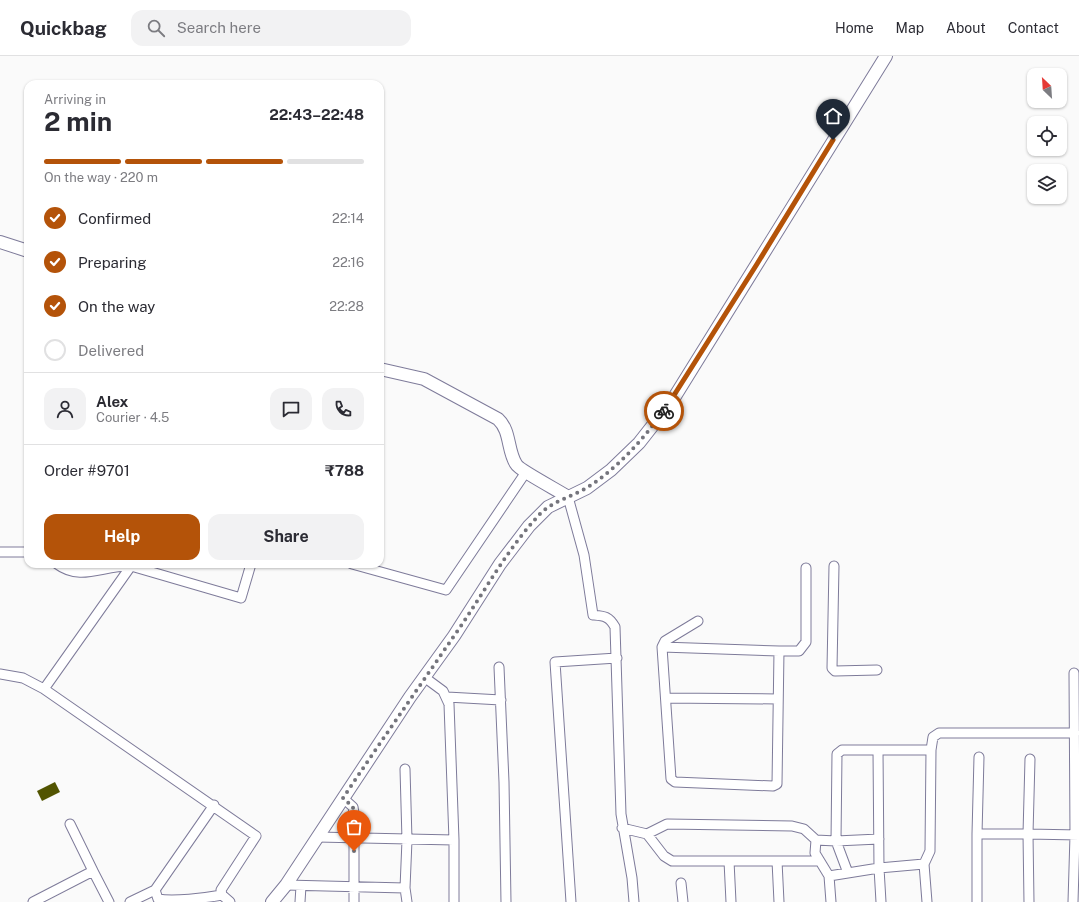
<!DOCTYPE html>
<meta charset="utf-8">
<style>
:root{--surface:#fff;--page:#f2f2f3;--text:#2b2b33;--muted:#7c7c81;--line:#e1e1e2;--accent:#b45309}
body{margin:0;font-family:"Public Sans",sans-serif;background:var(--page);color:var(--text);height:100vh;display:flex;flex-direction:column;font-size:15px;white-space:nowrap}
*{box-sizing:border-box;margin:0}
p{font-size:13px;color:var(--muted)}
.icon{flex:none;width:22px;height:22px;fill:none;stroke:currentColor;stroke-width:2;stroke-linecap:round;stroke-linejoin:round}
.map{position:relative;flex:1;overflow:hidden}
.side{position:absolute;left:24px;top:24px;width:360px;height:488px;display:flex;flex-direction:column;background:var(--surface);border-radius:12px;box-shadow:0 1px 3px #0004}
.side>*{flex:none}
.needle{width:26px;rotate:335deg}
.buttons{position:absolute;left:1027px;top:12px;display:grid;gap:8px}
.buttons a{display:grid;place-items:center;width:40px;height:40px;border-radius:8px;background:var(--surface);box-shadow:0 1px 3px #0004;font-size:20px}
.pin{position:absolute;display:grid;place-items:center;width:34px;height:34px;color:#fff;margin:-41px -17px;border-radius:50% 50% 50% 0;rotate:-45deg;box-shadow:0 0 4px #0007}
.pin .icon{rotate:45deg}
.courier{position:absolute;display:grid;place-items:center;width:40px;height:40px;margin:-20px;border:3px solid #b45309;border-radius:50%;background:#fff;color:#222;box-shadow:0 1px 5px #0007}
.headline em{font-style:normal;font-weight:700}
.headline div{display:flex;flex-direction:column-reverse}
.headline{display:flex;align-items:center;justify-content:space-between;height:68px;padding:0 20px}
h1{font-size:26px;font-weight:700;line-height:30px}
.bar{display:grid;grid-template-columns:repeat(4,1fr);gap:6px 4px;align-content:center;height:48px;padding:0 20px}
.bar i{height:5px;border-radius:3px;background:var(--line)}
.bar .on{background:var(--accent)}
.bar p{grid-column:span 4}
.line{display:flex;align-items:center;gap:10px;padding:0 20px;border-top:1px solid var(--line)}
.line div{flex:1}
.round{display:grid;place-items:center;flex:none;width:42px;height:42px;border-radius:12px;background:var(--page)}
ol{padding:0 20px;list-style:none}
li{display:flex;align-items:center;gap:12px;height:44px}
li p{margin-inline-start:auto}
li .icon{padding:4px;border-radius:50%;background:var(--accent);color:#fff;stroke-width:4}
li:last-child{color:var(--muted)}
li i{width:22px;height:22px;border:2px solid var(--line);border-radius:50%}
.button{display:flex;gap:8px;margin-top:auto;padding:8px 20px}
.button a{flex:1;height:46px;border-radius:12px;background:var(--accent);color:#fff;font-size:16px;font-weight:700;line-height:46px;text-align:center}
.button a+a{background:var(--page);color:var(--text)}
header{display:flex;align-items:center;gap:24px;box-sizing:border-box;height:56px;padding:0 20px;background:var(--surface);border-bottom:1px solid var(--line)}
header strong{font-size:19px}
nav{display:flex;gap:22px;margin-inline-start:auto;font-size:14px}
.search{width:280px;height:36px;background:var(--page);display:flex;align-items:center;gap:10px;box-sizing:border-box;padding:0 14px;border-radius:12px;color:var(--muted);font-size:15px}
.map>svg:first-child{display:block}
</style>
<header>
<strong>Quickbag</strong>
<div class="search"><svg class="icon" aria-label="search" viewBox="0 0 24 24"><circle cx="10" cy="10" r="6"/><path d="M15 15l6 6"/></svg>Search here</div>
<nav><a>Home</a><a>Map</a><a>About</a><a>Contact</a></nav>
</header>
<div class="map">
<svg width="1079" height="846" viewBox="0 0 1079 846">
<rect width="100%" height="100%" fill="#fafafa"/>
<path fill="#525401" d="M55 726 60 736 42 745 37 735Z"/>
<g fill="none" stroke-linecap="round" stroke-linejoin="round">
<g stroke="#7e7b9a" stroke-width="11">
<path id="street" d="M568 441 584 499 593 559C604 560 609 560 615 571L621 758 632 822 634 846
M0 496H28
M57 508C81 526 103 509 131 510L241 542 251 508
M352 508 446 534 526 416
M131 510 44 633 256 780 221 834 222 839 230 846
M834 510 832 612 835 615 877 614
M662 591 779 595 777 728 773 730 675 726 671 723 662 591 665 585 698 565
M779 595H799L806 586V512
M499 611 504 726 506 846
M0 618 23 622 44 633
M447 641 501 644
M666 642 778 643
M1030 703 1028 778 1079 779
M405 713 407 784 405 832
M343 742 353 751 354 757V846
M214 749 155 834 158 843C173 846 205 842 222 839
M70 768 93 815
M622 772 647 778 667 768 792 770 804 773 816 784 836 785 837 698 842 694H931L933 681 939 677H1075
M647 778 664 800 672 805H819
M977 778 979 701
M317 781 454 784 449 648 443 635 424 621
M816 784 815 797 829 820
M729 805 731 846
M777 805 779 846
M924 808 930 795 931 694
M848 817 836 785 879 783
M681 827 683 846
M286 829 405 832 407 846
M33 846 93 815 109 846
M130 846 155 834
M300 846 301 830
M454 846V784
M571 846 555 606 617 602
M831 846 829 820 879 812 878 694
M881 846 879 812 924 808 927 846
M977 846V778H1028L1029 846
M1073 846 1075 779 1074 617"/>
</g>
<g stroke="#7e7b9a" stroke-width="14">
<path id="secondary" d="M0 186 28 195
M380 313 424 323 498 363C511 375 507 394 516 408 519 414 559 435 568 441
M272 846 286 829 410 641 454 580 500 508 529 470 548 451 587 432 611 414 639 387 672 345 886 0"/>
</g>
<use href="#street" stroke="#fff" stroke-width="9"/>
<use href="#secondary" stroke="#fff" stroke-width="12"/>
</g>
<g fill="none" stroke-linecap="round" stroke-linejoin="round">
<path stroke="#75757d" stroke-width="4" stroke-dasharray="0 7.2" d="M354 795 353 751 343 742C379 688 417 634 454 580 483 539 504 497 539 459 552 445 572 441 588 431 619 411 642 384 664 355"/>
<path stroke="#b45309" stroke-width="5" d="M664 355 757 208 833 84"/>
</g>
</svg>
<div class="buttons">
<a><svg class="needle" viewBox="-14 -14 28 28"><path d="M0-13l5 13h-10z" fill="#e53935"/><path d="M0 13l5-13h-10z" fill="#7c7c81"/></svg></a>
<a><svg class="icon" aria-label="locate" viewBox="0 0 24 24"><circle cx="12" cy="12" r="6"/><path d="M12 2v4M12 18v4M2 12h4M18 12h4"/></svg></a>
<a><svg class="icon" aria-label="layers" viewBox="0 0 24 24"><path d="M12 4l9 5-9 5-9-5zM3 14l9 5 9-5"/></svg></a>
</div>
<div class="pin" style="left:354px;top:795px;background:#ea580c"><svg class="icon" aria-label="bag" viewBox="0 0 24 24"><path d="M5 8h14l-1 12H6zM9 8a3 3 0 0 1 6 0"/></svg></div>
<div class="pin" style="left:833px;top:84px;background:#1f2937"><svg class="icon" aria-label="home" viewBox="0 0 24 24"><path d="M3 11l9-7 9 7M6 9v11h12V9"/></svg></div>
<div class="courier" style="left:664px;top:355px"><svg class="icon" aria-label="bike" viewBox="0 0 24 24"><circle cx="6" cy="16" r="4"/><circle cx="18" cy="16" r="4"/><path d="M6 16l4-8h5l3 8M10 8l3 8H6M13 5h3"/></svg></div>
<section class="side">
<div class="headline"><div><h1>2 min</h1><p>Arriving in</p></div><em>22:43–22:48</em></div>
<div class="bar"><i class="on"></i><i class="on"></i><i class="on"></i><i></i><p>On the way · 220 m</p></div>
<ol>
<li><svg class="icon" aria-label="check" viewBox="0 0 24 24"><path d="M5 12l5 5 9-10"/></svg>Confirmed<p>22:14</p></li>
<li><svg class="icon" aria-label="check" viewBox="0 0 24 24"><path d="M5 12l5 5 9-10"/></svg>Preparing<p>22:16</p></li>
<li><svg class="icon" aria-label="check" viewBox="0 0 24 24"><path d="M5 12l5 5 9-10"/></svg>On the way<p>22:28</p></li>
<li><i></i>Delivered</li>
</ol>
<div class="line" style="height:72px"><a class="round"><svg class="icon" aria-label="person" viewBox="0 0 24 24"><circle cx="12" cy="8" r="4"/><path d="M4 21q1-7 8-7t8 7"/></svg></a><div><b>Alex</b><p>Courier · 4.5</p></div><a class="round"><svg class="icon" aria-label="chat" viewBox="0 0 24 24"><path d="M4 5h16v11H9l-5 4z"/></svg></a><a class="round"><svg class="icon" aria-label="phone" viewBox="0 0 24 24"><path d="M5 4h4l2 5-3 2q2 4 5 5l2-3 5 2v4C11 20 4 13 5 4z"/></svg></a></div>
<div class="line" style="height:52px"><div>Order #9701</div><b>₹788</b></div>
<div class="button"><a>Help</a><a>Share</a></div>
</section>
</div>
